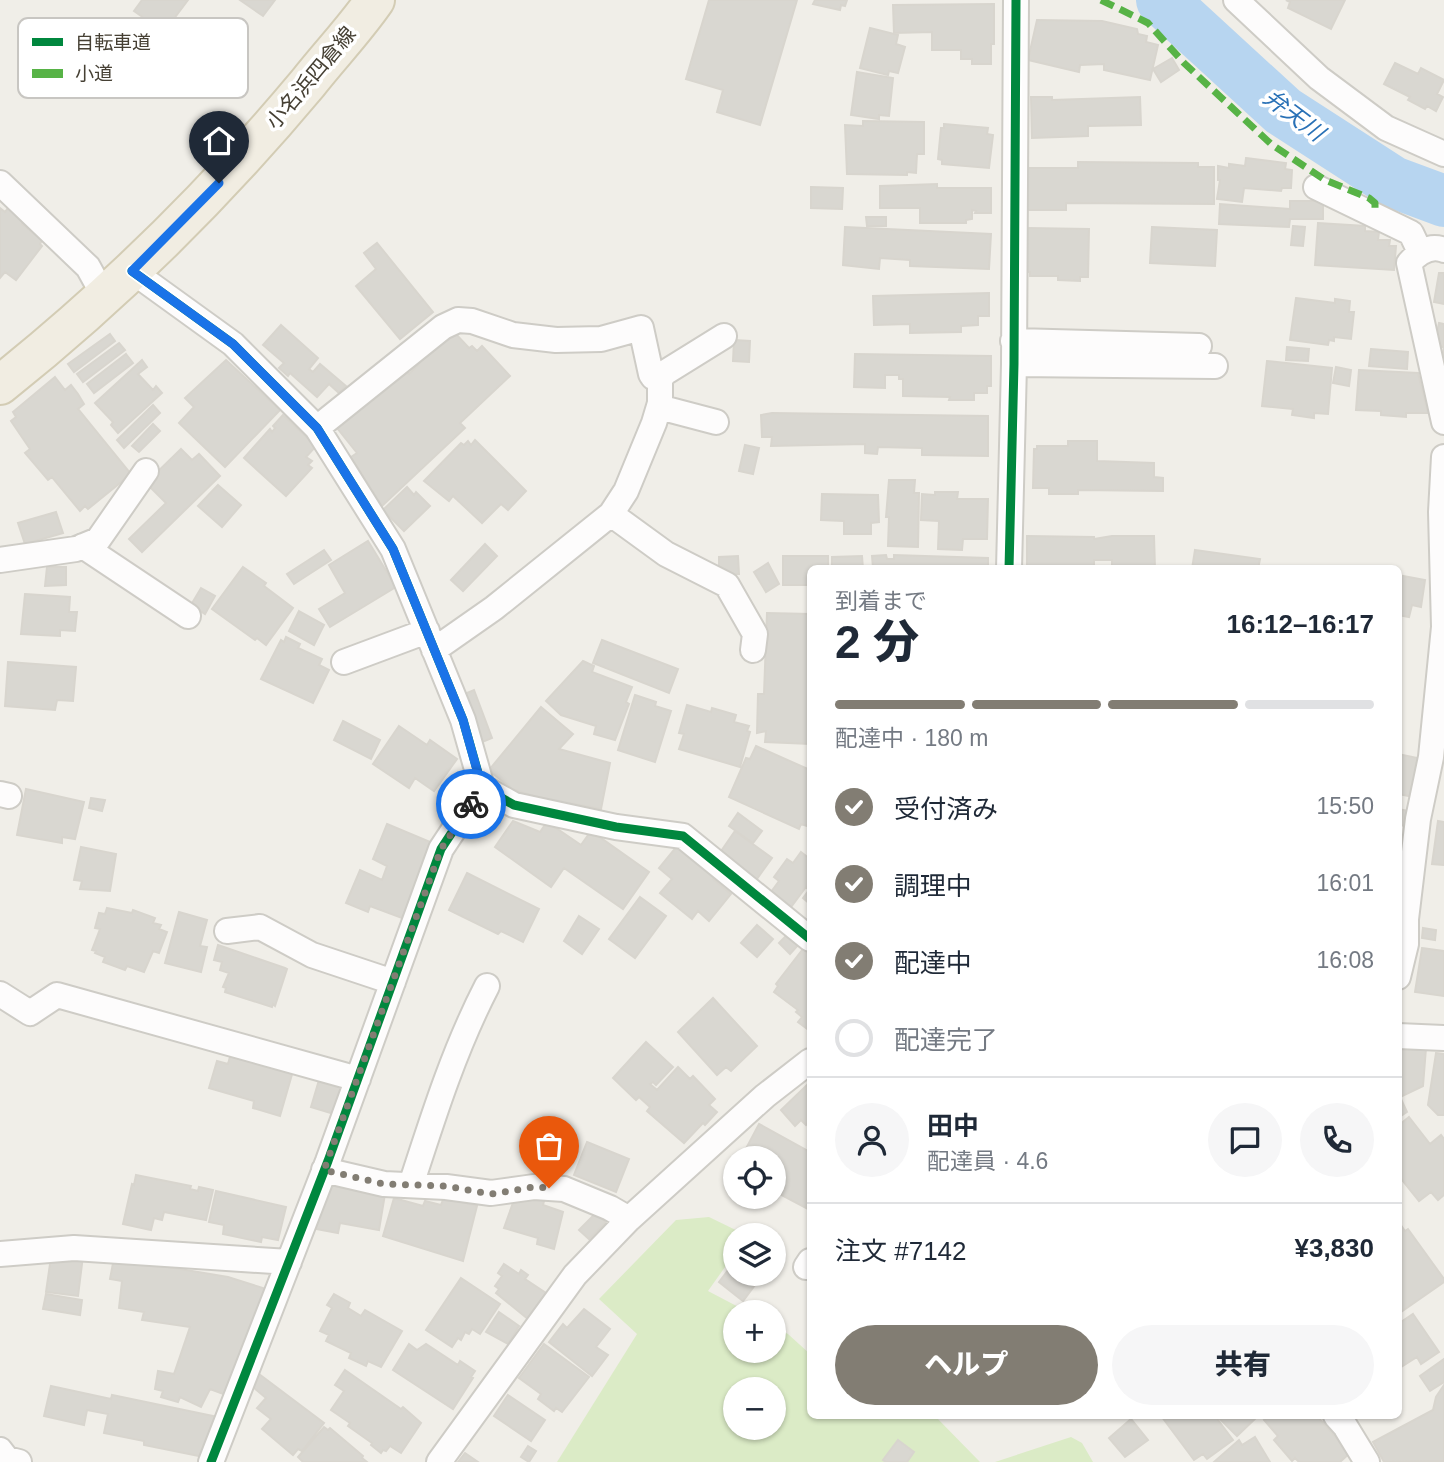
<!DOCTYPE html>
<html lang="ja">
<meta charset="utf-8">
<style>
:root{--surface:#fff;--page:#f6f6f7;--text:#1f2937;--muted:#747a83;--line:#e0e1e3;--accent:#827d73}
body{margin:0;font-family:Helvetica,"Noto Sans JP",sans-serif;background:var(--page);color:var(--text);height:100vh;display:flex;flex-direction:column;font-size:26px;white-space:nowrap}
*{box-sizing:border-box;margin:0}
p{font-size:23px;color:var(--muted)}
.icon{flex:none;width:38px;height:38px;fill:none;stroke:currentColor;stroke-width:2;stroke-linecap:round;stroke-linejoin:round}
.map{position:relative;flex:1;overflow:hidden}
.drawer{position:absolute;left:807px;top:565px;width:595px;height:854px;display:flex;flex-direction:column;background:var(--surface);border-radius:10px;box-shadow:0 2px 5px #0004}
.drawer>*{flex:none}
.buttons{position:absolute;left:723px;top:1146px;display:grid;gap:14px}
.buttons a{display:grid;place-items:center;width:63px;height:63px;border-radius:50%;background:var(--surface);box-shadow:0 2px 5px #0004;font-size:35px}
.pin{position:absolute;display:grid;place-items:center;width:60px;height:60px;color:#fff;margin:-72px -30px;border-radius:50% 50% 50% 0;rotate:-45deg;box-shadow:0 0 7px #0007}
.pin .icon{rotate:45deg}
.courier{position:absolute;display:grid;place-items:center;width:70px;height:70px;margin:-35px;border:5px solid #1a73e8;border-radius:50%;background:#fff;color:#222;box-shadow:0 2px 9px #0007}
.headline em{font-style:normal;font-weight:800}
.headline div{display:flex;flex-direction:column-reverse}
.headline{display:flex;align-items:center;justify-content:space-between;height:119px;padding:0 28px}
h1{font-size:46px;font-weight:800;line-height:52px}
.bar{display:grid;grid-template-columns:repeat(4,1fr);gap:10px 7px;align-content:center;height:84px;padding:0 28px}
.bar i{height:9px;border-radius:5px;background:var(--line)}
.bar .active{background:var(--accent)}
.bar p{grid-column:span 4}
.line{display:flex;align-items:center;gap:18px;padding:0 28px;border-top:2px solid var(--line)}
.line div{flex:1}
.round{display:grid;place-items:center;flex:none;width:74px;height:74px;border-radius:37px;background:var(--page)}
ol{padding:0 28px;list-style:none}
li{display:flex;align-items:center;gap:21px;height:77px}
li p{margin-inline-start:auto}
li .icon{padding:7px;border-radius:50%;background:var(--accent);color:#fff;stroke-width:4}
li:last-child{color:var(--muted)}
li i{width:38px;height:38px;border:4px solid var(--line);border-radius:50%}
.primary-button{display:flex;gap:14px;margin-top:auto;padding:14px 28px}
.primary-button a{flex:1;height:80px;border-radius:42px;background:var(--accent);color:#fff;font-size:28px;font-weight:800;line-height:80px;text-align:center}
.primary-button a+a{background:var(--page);color:var(--text)}
.map>svg:first-child{display:block}
</style>
<div class="map">
<svg width="1444" height="1462" viewBox="0 0 1444 1462">
<rect width="100%" height="100%" fill="#f0eee8"/>
<path fill="#dbebc6" fill-rule="evenodd" d="M709 1217 746 1235 735 1236V1253L708 1291 748 1312H735V1351H774V1326L788 1334 810 1354V1416H935L980 1462H557L637 1334 599 1299 676 1220ZM735 1390H774V1428H735Z
M1071 1437 1082 1443 1093 1462H995Z"/>
<g fill="none" stroke-linecap="round" stroke-linejoin="round">
<path stroke="#b7d5f0" stroke-width="52" d="M1162 0 1283 111 1393 182 1444 201"/>
</g>
<path fill="#d9d7d1" stroke="#d8d5ce" stroke-width="2" d="M142 0H188L164 32 134 11Z
M240 0H275L263 16Z
M709 0H797L760 125 717 112 723 90 686 79Z
M815 0H847L845 6 841 5 840 10 813 4Z
M1286 0H1345L1331 29 1288 8 1290 2Z
M994 4V44H991V64H972V59H961V50H932V32L894 33 893 5Z
M1037 20 1102 21 1137 29 1138 34 1147 36 1146 42 1158 45 1150 80 1104 70V64L1080 65 1079 72 1028 60Z
M870 28 898 35 896 44 905 47 898 73 889 71 888 75 860 68Z
M1172 58 1179 70 1161 82 1153 69Z
M1395 63 1418 74 1421 68 1444 80 1437 94 1443 97 1436 111 1427 106 1425 109 1408 100 1410 97 1384 84Z
M857 72 893 78 889 116 879 115V119L851 115Z
M1031 97H1052V100L1140 97 1141 125 1088 126V136L1032 138Z
M863 121 924 122V154H917L916 173 907 172V175L847 174 845 125 863 126Z
M944 124 988 128 987 134 993 135 989 168 942 164V160L938 159 941 128H944Z
M1246 158 1286 163 1285 169 1292 170 1291 188H1282L1281 191 1244 188 1242 202 1217 199 1220 180H1218V166L1229 168V164L1245 166Z
M1078 162 1198 163V167H1214V204L1066 203V210H1027L1028 168H1078Z
M937 184V188H991V213H975L976 211 972 210V219L966 220V223H920V208H880V186Z
M811 187 843 188 842 209 811 208Z
M1290 201H1323V219H1290L1289 227 1219 224 1220 204 1290 209Z
M0 208 5 212 8 208 24 221 22 224 42 240 40 244 42 246 16 280 5 272 0 278Z
M866 217H886V226H867Z
M1318 223 1365 226V231L1379 232 1378 240H1390L1389 246H1396L1394 270 1315 265Z
M1293 226 1305 227 1303 246 1291 245Z
M845 227 991 234 989 269 910 266V260L880 258 879 269 843 265Z
M1152 227 1217 230 1215 266 1150 263Z
M1027 228 1089 229 1088 277H1080V281L1058 280V276H1030V272H1027Z
M377 243 433 312 400 339 356 286 376 269 364 253Z
M1439 273H1444V304L1434 302Z
M989 293V316H978V325L961 326V332L910 333V324L874 325 873 296Z
M1296 298 1335 303V299L1350 301 1349 312H1354L1351 339 1334 337V341L1329 340 1328 345 1290 340Z
M1439 323 1444 324V361H1441L1444 348 1435 343Z
M281 325 318 358 309 369 313 372 320 364 346 386 339 393 329 384 317 397 290 373 288 376 279 368 284 363 263 345Z
M453 331 469 348 472 346 477 351 482 346 510 376 460 423 465 428 382 506 351 457 357 453 333 423 402 367 409 374 418 365 413 359 420 352 426 357Z
M110 334 115 341 74 372 68 364Z
M734 340 750 341 749 362 733 361Z
M119 343 125 350 83 382 77 374Z
M1287 347 1309 349 1308 361 1286 360Z
M1371 349 1408 352 1407 369 1369 366Z
M126 354 133 363 94 393 87 384Z
M855 354 991 356V386H987V393H974V400H949L950 397 903 396V379H899V375H885V388L854 387Z
M142 360 147 367 138 374 153 390 156 386 162 393 118 433 111 425 113 422 95 403Z
M226 360 280 410 225 467 179 423 194 407 185 398Z
M1267 361 1332 368 1328 414 1314 413V418L1292 415 1293 409 1262 406Z
M1336 367 1351 370 1349 386 1333 383Z
M1359 370 1418 373 1428 413H1406V417L1381 415V411L1356 410Z
M55 377 65 390 71 385 78 394 84 404 78 409 131 474 88 509 85 506 80 511 52 477 48 480 25 453 30 449 11 421 16 417 13 412Z
M153 405 160 413 124 448 117 440Z
M772 413 988 416V456L922 455V448L878 447 877 454 865 453V444L771 446 772 437H762L761 415Z
M283 415 316 446 306 457 312 461 308 465 312 468 286 496 244 458 270 429 272 432 275 428 273 426Z
M153 424 160 431 139 452 132 446Z
M475 440 526 491 508 510 501 504 482 523 453 496 449 501 424 481 461 443 464 445 468 441 471 445Z
M1068 441H1097V461L1154 463V477L1163 478V491L1078 490V494H1049V488H1033L1034 449H1037V446H1068Z
M745 445 759 448 753 474 739 471Z
M181 449 192 460 199 454 220 476 142 552 129 539 166 503 146 483Z
M889 480H915L914 493H919L918 547 888 546 889 517H886Z
M218 485 241 505 222 527 198 506Z
M407 487 414 495 416 492 430 506 404 531 383 510Z
M935 492H958L957 499H988L987 539H963L962 550 938 549 939 521 921 520 922 494 935 495Z
M822 494 878 495 879 522 871 523V534H844V521L821 520Z
M56 512 63 533 25 544 18 523Z
M1027 536 1094 537V539L1112 536H1154L1155 569H1112V560H1094V569H1027Z
M368 541 396 587 330 627 319 609 345 593 329 565Z
M485 544 497 556 463 591 451 580Z
M324 550 331 560 294 584 287 574Z
M1195 550 1260 559 1258 569H1192Z
M886 555 887 559H894V555L988 558V569L873 568 872 556Z
M738 556 739 574H719V557Z
M783 556H828V569H810V585H783Z
M862 556 863 569H832V557Z
M768 563 779 584 766 592 754 572Z
M47 567H66V585L45 586Z
M243 567 266 583 264 586 293 608 266 645 257 638 255 640 212 609Z
M1398 575 1425 580 1421 607 1412 605 1409 617 1398 615Z
M201 588 215 596 205 614 191 605Z
M25 594 70 597 69 612H77L75 631 60 630V636L21 634Z
M299 611 324 625 314 645 289 631Z
M767 613 810 614V744L765 742 766 731 757 733 758 694H764Z
M286 637 300 644 298 648 322 659 319 665 329 670 313 703 261 679 281 640 284 642Z
M602 640 678 669 669 693 593 663Z
M583 661 594 666 592 672 632 687 626 702 629 704 615 740 594 734 596 726 561 715 546 701Z
M8 662 76 667 73 701 57 700 55 710 5 706Z
M474 690 492 738 480 743 462 695Z
M635 695 656 702 655 706 671 711 655 762 618 750Z
M687 705 711 712 712 708 736 715 734 722 749 726 747 731 750 732 740 767 679 749 684 734 679 733Z
M541 707 573 734 559 749 610 763 601 809 537 797 512 789 489 770Z
M343 721 380 740 371 759 334 740Z
M399 726 427 745 430 740 457 759 434 791 415 778 409 788 373 764Z
M756 746 810 770V817L807 826 801 824 799 829 729 797 746 758 750 759Z
M1398 754 1422 759 1414 797 1398 794Z
M26 789 84 802 75 839 62 837V843L17 835Z
M91 798 105 800 102 811 89 808Z
M486 802 496 817 471 834 466 828Z
M1398 809 1409 811 1405 826 1398 825Z
M738 813 762 831 753 843 729 826Z
M513 821 540 832 547 822 581 845 591 831 649 872 623 909 564 868 551 887 495 847Z
M1438 821 1444 822V865L1432 864Z
M387 824 435 844 402 918 370 906 368 912 346 903 360 870 382 880 387 866 373 859Z
M735 831 772 858 754 883 717 857Z
M678 845 716 875 713 879 731 894 709 921 698 911 692 919 660 893 672 879 659 868Z
M81 847 116 854 110 891 80 889 82 881 74 880Z
M801 852 810 859V904L803 898 809 890 806 887 791 907 771 892 779 881 774 877 787 859 793 863Z
M467 873 539 909 523 942 501 931 498 934 449 910Z
M640 897 666 916 635 958 609 939Z
M107 908 132 913 133 910 155 918 153 923 161 925 159 929 167 932 159 953 153 951 144 972 127 966 125 970 103 962 105 957 95 953 96 951 92 950 100 929 95 928 99 913 105 914Z
M179 912 207 920 200 946 207 947 201 972 165 963Z
M579 916 599 929 582 954 564 941Z
M757 925 773 939 757 957 741 943Z
M1423 928 1436 930 1435 940 1422 938Z
M787 935 798 945 790 954 779 943Z
M218 945 285 968 287 969 275 1006 273 1004 272 1007 225 992 226 988 223 987 229 973 220 970 222 962 214 960Z
M1422 948 1444 951V996L1415 992Z
M803 949 810 955V1031L798 1022 802 1017 796 1012 798 1010 774 992 778 986 776 984Z
M713 998 757 1046 731 1071 726 1067 717 1075 678 1032Z
M646 1042 673 1067 656 1085 653 1082 650 1084 657 1090 678 1067 690 1079 693 1076 715 1099 709 1105 717 1112 705 1125 703 1123 684 1143 647 1111 650 1107 639 1097 636 1100 613 1078Z
M1398 1047 1426 1048 1423 1086 1400 1097 1407 1112 1398 1118Z
M231 1053 293 1071 280 1116 253 1108 254 1101 209 1088 217 1061 228 1064Z
M1436 1053 1444 1054V1115H1438L1428 1105Z
M319 1080 343 1088 334 1114 311 1107Z
M810 1082V1121L806 1125 801 1120 795 1126 781 1110Z
M1409 1117 1430 1144 1441 1135 1444 1139V1195L1438 1200 1431 1192 1419 1201 1398 1175V1126Z
M759 1124 810 1152V1210L776 1192 774 1196V1158H741Z
M587 1142 629 1159 616 1192 574 1175Z
M136 1175 191 1186 190 1189 198 1191 199 1187 213 1190 206 1220 164 1212 162 1220 154 1218 151 1230 123 1224 132 1184 134 1185Z
M331 1185 385 1194 379 1230 340 1223 338 1233 316 1229 319 1210Z
M216 1191 286 1207 278 1240 262 1237 261 1242 223 1234 224 1225 209 1222Z
M444 1197 477 1206 463 1261 383 1236 394 1198 423 1206 425 1201 441 1205Z
M545 1197 543 1205 563 1212 554 1249 537 1244 538 1238 504 1228 514 1200Z
M596 1213 606 1222 589 1239 579 1230Z
M1398 1221 1405 1231 1408 1229 1444 1279V1282L1398 1314Z
M83 1256 78 1296 46 1292 51 1257Z
M114 1258 228 1277 272 1291 234 1398 210 1389 201 1407 180 1397 178 1402 161 1397 163 1391 155 1389 158 1371 174 1374 190 1327 142 1320 144 1312 119 1308 122 1281 110 1279Z
M735 1261V1274H757L761 1277 743 1301 719 1282Z
M504 1264 519 1274 521 1270 528 1275 525 1279 546 1293 528 1319 496 1293 499 1289 495 1286 502 1276 498 1273Z
M461 1278 500 1304 480 1334 472 1329 469 1334 465 1332 461 1340 458 1338 452 1347 426 1330Z
M46 1294 82 1300 80 1315 43 1309Z
M334 1294 350 1303 348 1308 361 1316 365 1310 402 1331 381 1367 368 1361 366 1366 349 1358 351 1353 326 1341 329 1335 320 1331 332 1308 327 1305Z
M584 1309 610 1329 596 1347 608 1355 592 1376 549 1342 563 1324 567 1328Z
M499 1312 519 1326 508 1344 486 1332Z
M1413 1314 1439 1352 1421 1364 1417 1357 1398 1369V1324Z
M409 1344 417 1350 426 1344 458 1365 460 1361 475 1371 471 1377 473 1378 453 1409 393 1370Z
M544 1344 589 1377 562 1412 556 1408 554 1411 538 1399 541 1394 519 1378Z
M1444 1359V1382L1430 1391 1420 1376Z
M345 1370 401 1409 403 1407 421 1423 401 1453 390 1446 386 1451 383 1450 381 1453 371 1445 372 1443 348 1426 350 1423 331 1410 344 1391 335 1385Z
M259 1374 324 1423 302 1451 298 1449 293 1455 262 1429 271 1419 257 1408 266 1398 253 1387Z
M1444 1385V1461L1384 1462 1373 1442 1433 1410 1436 1397Z
M51 1386 111 1399 112 1395 218 1417 209 1458 144 1445V1441L104 1433 108 1414 87 1410 84 1425 44 1416Z
M508 1395 545 1420 531 1441 494 1416Z
M1165 1416H1215L1233 1440 1207 1459 1203 1454 1194 1460 1162 1417Z
M1217 1416H1258L1237 1436Z
M1269 1416H1317L1350 1453 1340 1462H1299L1295 1458 1292 1461 1274 1440 1278 1436 1264 1420Z
M1131 1419 1148 1440 1125 1457 1109 1438Z
M324 1427 328 1430 330 1428 363 1456 362 1458 367 1462H303L298 1457Z
M1255 1437 1270 1462H1214L1239 1440 1242 1445Z
M898 1440 914 1452 907 1462H886L883 1460Z
M528 1446 536 1451 529 1462 521 1457Z
M465 1453 478 1462H458Z"/>
<g fill="none" stroke-linecap="round" stroke-linejoin="round">
<g stroke="#ceccc6" stroke-width="28">
<path id="minor" d="M1236 0 1319 78 1386 128 1444 154
M0 183 88 267 104 296
M1316 187 1411 233 1420 252
M1444 250C1430 244 1418 253 1409 263L1444 422
M132 271 233 344 317 428 393 549 463 720 482 787
M1013 341 1199 346
M1014 364 1215 366
M659 407 716 422
M317 428 443 327 458 320 472 321 513 335 556 340 601 339 641 328 651 374 653 377 660 378
M611 514 666 554 727 585 755 634 753 650
M83 546 188 616
M0 560 76 549 98 540 146 471
M1009 569 1014 364 1016 0
M434 650 494 608 611 514 626 491 654 423 660 403V378L666 372 724 336
M344 662 427 631
M0 794 9 796
M227 931 260 927 312 955 393 982
M1398 977 1406 944V919L1418 819 1431 757 1444 627 1441 512 1444 457
M0 994 30 1013 57 995 358 1079
M1398 1036 1444 1038
M324 1170 384 1184 446 1187 491 1193 534 1187 564 1189 610 1208 629 1219
M411 1185C433 1117 454 1050 487 986
M0 1254 74 1248 289 1262
M806 1267 810 1261
M1336 1416 1345 1426 1367 1462
M0 1450 7 1459 19 1462
M211 1462 328 1161 441 849 482 787 514 805 616 827 683 836 810 939
M439 1462 575 1275 629 1219 765 1096 810 1061"/>
</g>
<g stroke="#d3ccb4" stroke-width="42">
<path id="primary" d="M0 385C113 295 216 193 308 83 330 55 355 29 375 0"/>
</g>
<use href="#minor" stroke="#fdfcfc" stroke-width="24"/>
<use href="#primary" stroke="#f1ede2" stroke-width="38"/>
<path stroke="#57b346" stroke-width="7" stroke-dasharray="14 7" stroke-linecap="butt" d="M1101 0 1148 23 1184 63 1271 144 1325 180 1369 198 1375 203V214"/>
<g stroke="#fff" stroke-width="13">
<path id="cycleway" d="M132 271 233 344 317 428 393 549 463 720 482 787
M1009 569 1014 364 1016 0
M211 1462 328 1161 441 849 482 787 514 805 616 827 683 836 810 939"/>
</g>
<use href="#cycleway" stroke="#00873e" stroke-width="9"/>
</g>
<g fill="none" stroke-linecap="round" stroke-linejoin="round">
<path stroke="#827d73" stroke-width="7" stroke-dasharray="0 12.6" d="M471 804 441 849 324 1170 384 1184 446 1186 491 1194 534 1187 549 1188"/>
<path stroke="#1a73e8" stroke-width="9" d="M219 183 132 271 233 344 317 428 393 549 463 720 482 788 471 804"/>
</g>
<g text-anchor="middle" stroke-width="7" stroke-linejoin="round" paint-order="stroke">
<g font-size="21" fill="#464034" stroke="#fff">
<text transform="translate(311 78) rotate(-50)" y="7">小名浜四倉線</text>
</g>
<g font-size="23" font-style="italic" fill="#2971b6" stroke="#fff">
<text transform="translate(1294 115) rotate(37)" y="8">弁天川</text>
</g>
</g>
<rect x="18" y="18" width="230" height="80" rx="10" fill="#fff" stroke="#c8c6c2" stroke-width="2"/>
<rect x="32" y="38" width="31" height="8" fill="#00873e"/>
<rect x="32" y="69" width="31" height="9" fill="#57b346"/>
<g font-size="19" fill="#464034">
<text x="75" y="49">自転車道</text>
<text x="75" y="80">小道</text>
</g>
</svg>
<div class="buttons">
<a><svg class="icon" aria-label="locate" viewBox="0 0 24 24"><circle cx="12" cy="12" r="6"/><path d="M12 2v4M12 18v4M2 12h4M18 12h4"/></svg></a>
<a><svg class="icon" aria-label="layers" viewBox="0 0 24 24"><path d="M12 4l9 5-9 5-9-5zM3 14l9 5 9-5"/></svg></a>
<a>+</a>
<a>−</a>
</div>
<div class="pin" style="left:549px;top:1188px;background:#ea580c"><svg class="icon" aria-label="bag" viewBox="0 0 24 24"><path d="M5 8h14l-1 12H6zM9 8a3 3 0 0 1 6 0"/></svg></div>
<div class="pin" style="left:219px;top:183px;background:#1f2937"><svg class="icon" aria-label="home" viewBox="0 0 24 24"><path d="M3 11l9-7 9 7M6 9v11h12V9"/></svg></div>
<div class="courier" style="left:471px;top:804px"><svg class="icon" aria-label="bike" viewBox="0 0 24 24"><circle cx="6" cy="16" r="4"/><circle cx="18" cy="16" r="4"/><path d="M6 16l4-8h5l3 8M10 8l3 8H6M13 5h3"/></svg></div>
<section class="drawer">
<div class="headline"><div><h1>2 分</h1><p>到着まで</p></div><em>16:12–16:17</em></div>
<div class="bar"><i class="active"></i><i class="active"></i><i class="active"></i><i></i><p>配達中 · 180 m</p></div>
<ol>
<li><svg class="icon" aria-label="check" viewBox="0 0 24 24"><path d="M5 12l5 5 9-10"/></svg>受付済み<p>15:50</p></li>
<li><svg class="icon" aria-label="check" viewBox="0 0 24 24"><path d="M5 12l5 5 9-10"/></svg>調理中<p>16:01</p></li>
<li><svg class="icon" aria-label="check" viewBox="0 0 24 24"><path d="M5 12l5 5 9-10"/></svg>配達中<p>16:08</p></li>
<li><i></i>配達完了</li>
</ol>
<div class="line" style="height:126px"><a class="round"><svg class="icon" aria-label="person" viewBox="0 0 24 24"><circle cx="12" cy="8" r="4"/><path d="M4 21q1-7 8-7t8 7"/></svg></a><div><b>田中</b><p>配達員 · 4.6</p></div><a class="round"><svg class="icon" aria-label="chat" viewBox="0 0 24 24"><path d="M4 5h16v11H9l-5 4z"/></svg></a><a class="round"><svg class="icon" aria-label="phone" viewBox="0 0 24 24"><path d="M5 4h4l2 5-3 2q2 4 5 5l2-3 5 2v4C11 20 4 13 5 4z"/></svg></a></div>
<div class="line" style="height:91px"><div>注文 #7142</div><b>¥3,830</b></div>
<div class="primary-button"><a>ヘルプ</a><a>共有</a></div>
</section>
</div>
